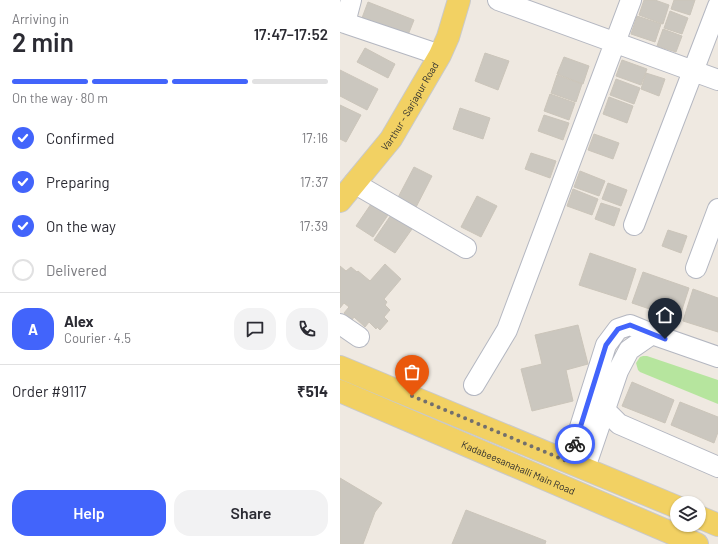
<!DOCTYPE html>
<meta charset="utf-8">
<style>
:root{--surface:#fff;--page:#f2f2f3;--text:#2b2b33;--muted:#7c7c81;--line:#e1e1e2;--accent:#4264fb}
body{margin:0;font-family:Barlow,sans-serif;background:var(--page);color:var(--text);height:100vh;display:flex;flex-direction:column;font-size:15px;white-space:nowrap}
*{box-sizing:border-box;margin:0}
p{font-size:13px;color:var(--muted)}
.icon{flex:none;width:22px;height:22px;fill:none;stroke:currentColor;stroke-width:2;stroke-linecap:round;stroke-linejoin:round}
.map{position:relative;flex:1;overflow:hidden}
.drawer{display:flex;flex-direction:column;background:var(--surface);width:340px}
.drawer>*{flex:none}
.buttons{position:absolute;left:330px;top:496px;display:grid;gap:8px}
.buttons a{display:grid;place-items:center;width:36px;height:36px;border-radius:50%;background:var(--surface);box-shadow:0 1px 3px #0004;font-size:20px}
.pin{position:absolute;display:grid;place-items:center;width:34px;height:34px;color:#fff;margin:-41px -17px;border-radius:50% 50% 50% 0;rotate:-45deg;box-shadow:0 0 4px #0007}
.pin .icon{rotate:45deg}
.courier{position:absolute;display:grid;place-items:center;width:40px;height:40px;margin:-20px;border:3px solid #4264fb;border-radius:50%;background:#fff;color:#222;box-shadow:0 1px 5px #0007}
.overview em{font-style:normal;font-weight:600}
.overview div{display:flex;flex-direction:column-reverse}
.overview{display:flex;align-items:center;justify-content:space-between;height:68px;padding:0 12px}
h1{font-size:26px;font-weight:600;line-height:30px}
.bar{display:grid;grid-template-columns:repeat(4,1fr);gap:6px 4px;align-content:center;height:48px;padding:0 12px}
.bar i{height:5px;border-radius:3px;background:var(--line)}
.bar .active{background:var(--accent)}
.bar p{grid-column:span 4}
.line{display:flex;align-items:center;gap:10px;padding:0 12px;border-top:1px solid var(--line)}
.line div{flex:1}
.round{display:grid;place-items:center;flex:none;width:42px;height:42px;border-radius:16px;background:var(--page)}
ol{padding:0 12px;list-style:none}
li{display:flex;align-items:center;gap:12px;height:44px}
li p{margin-inline-start:auto}
li .icon{padding:4px;border-radius:50%;background:var(--accent);color:#fff;stroke-width:4}
li:last-child{color:var(--muted)}
li i{width:22px;height:22px;border:2px solid var(--line);border-radius:50%}
.button{display:flex;gap:8px;margin-top:auto;padding:8px 12px}
.button a{flex:1;height:46px;border-radius:16px;background:var(--accent);color:#fff;font-size:16px;font-weight:600;line-height:46px;text-align:center}
.button a+a{background:var(--page);color:var(--text)}
main{display:flex;flex:1;min-height:0}
.map>svg:first-child{display:block}
</style>
<main>
<section class="drawer">
<div class="overview"><div><h1>2 min</h1><p>Arriving in</p></div><em>17:47–17:52</em></div>
<div class="bar"><i class="active"></i><i class="active"></i><i class="active"></i><i></i><p>On the way · 80 m</p></div>
<ol>
<li><svg class="icon" aria-label="check" viewBox="0 0 24 24"><path d="M5 12l5 5 9-10"/></svg>Confirmed<p>17:16</p></li>
<li><svg class="icon" aria-label="check" viewBox="0 0 24 24"><path d="M5 12l5 5 9-10"/></svg>Preparing<p>17:37</p></li>
<li><svg class="icon" aria-label="check" viewBox="0 0 24 24"><path d="M5 12l5 5 9-10"/></svg>On the way<p>17:39</p></li>
<li><i></i>Delivered</li>
</ol>
<div class="line" style="height:72px"><b class="round" style="background:var(--accent);color:#fff">A</b><div><b>Alex</b><p>Courier · 4.5</p></div><a class="round"><svg class="icon" aria-label="chat" viewBox="0 0 24 24"><path d="M4 5h16v11H9l-5 4z"/></svg></a><a class="round"><svg class="icon" aria-label="phone" viewBox="0 0 24 24"><path d="M5 4h4l2 5-3 2q2 4 5 5l2-3 5 2v4C11 20 4 13 5 4z"/></svg></a></div>
<div class="line" style="height:52px"><div>Order #9117</div><b>₹514</b></div>
<div class="button"><a>Help</a><a>Share</a></div>
</section>
<div class="map">
<svg width="378" height="544" viewBox="0 0 378 544">
<rect width="100%" height="100%" fill="#efe9e1"/>
<path fill="#b6e59e" d="M303 356H307L378 380V404L300 372 298 370 296 363 300 357Z"/>
<path fill="#cbc7bf" stroke="#cbc5ba" d="M304 0H315L329 5 323 24 299 15Z
M334 0H355L350 15 331 9Z
M28 2 74 20 68 35 22 18Z
M330 11 348 18 342 34 324 28Z
M297 16 321 24 315 42 291 34Z
M323 29 342 36 336 52 317 46Z
M25 48 55 64 48 78 17 62Z
M145 53 169 61 158 90 135 81Z
M224 57 249 66 243 84 217 74Z
M282 60 307 69 301 85 276 76Z
M0 70 38 89 27 110 0 96Z
M306 73 325 79 319 96 301 89Z
M217 75 242 84 236 102 211 93Z
M276 79 300 88 294 104 270 95Z
M210 94 235 103 229 120 204 111Z
M269 97 293 106 287 123 263 114Z
M0 105 21 115 6 142 0 139Z
M120 108 150 118 143 139 113 129Z
M204 115 229 123 223 140 198 131Z
M254 134 279 143 273 159 248 150Z
M191 153 216 161 210 178 185 169Z
M74 167 92 176 72 215 54 205Z
M240 171 265 181 259 196 234 187Z
M268 183 287 190 281 206 262 199Z
M233 189 258 199 252 215 227 206Z
M137 196 157 206 141 237 121 227Z
M261 203 280 209 274 226 255 219Z
M31 204 48 215 33 237 16 226Z
M51 215 72 229 55 253 34 240Z
M328 230 347 236 341 253 322 246Z
M250 253 296 269 286 300 239 285Z
M45 264 61 279 44 299 47 302 45 305 50 310 44 317 48 321 40 330 37 327 36 329 29 322 25 327 14 317 12 320 4 313 9 307 4 303 0 308V266L6 271 11 267 17 272 18 271 30 281Z
M303 272 349 288 339 319 292 303Z
M353 289 378 298V332L343 321Z
M238 325 248 364 226 370 233 401 192 411 181 369 202 364 195 335Z
M292 382 334 400 325 423 282 406Z
M340 402 378 417V432L374 443 331 425Z
M0 478 42 503 35 512 23 544H0Z
M126 510 206 541 205 544H112Z"/>
<g fill="none" stroke-linecap="round" stroke-linejoin="round">
<g stroke="#b4b7c1" stroke-width="22">
<path id="minor" d="M158 0 378 80
M0 17 5 23 100 55
M5 23 11 0
M14 183 126 248
M294 225 378 6
M356 268 378 209
M0 324 19 337
M134 385 167 330 291 0
M254 405 265 410 279 424 378 467
M229 462 266 345 278 329 290 325 312 334 378 357
M245 468 278 371 289 350 312 334"/>
</g>
<g stroke="#c9c9c9" stroke-width="24">
<g id="major">
<path id="s1" d="M0 201 51 139 100 55 108 37 119 0"/>
<path d="M0 367 337 507"/>
<path id="s2" d="M0 391 357 544"/>
<path d="M359 517 378 525"/>
</g>
</g>
<use href="#minor" stroke="#fff" stroke-width="20"/>
<use href="#major" stroke="#f2d163" stroke-width="22"/>
</g>
<g fill="none" stroke-linecap="round" stroke-linejoin="round">
<path stroke="#726f6d" stroke-width="4" stroke-dasharray="0 7.2" d="M72 396 229 462 235 444"/>
<path stroke="#4264fb" stroke-width="5" d="M235 444 266 345 278 329 290 325 325 339"/>
</g>
<g text-anchor="middle" stroke-width="3" stroke-linejoin="round" paint-order="stroke">
<g font-size="10" fill="#2e2e2e" stroke="#fff">
<text dy="4" stroke="none"><textPath href="#s1" startOffset="118">Varthur - Sarjapur Road</textPath></text>
<text dy="4" stroke="none"><textPath href="#s2" startOffset="194">Kadabeesanahalli Main Road</textPath></text>
</g>
</g>
</svg>
<div class="buttons">
<a><svg class="icon" aria-label="layers" viewBox="0 0 24 24"><path d="M12 4l9 5-9 5-9-5zM3 14l9 5 9-5"/></svg></a>
</div>
<div class="pin" style="left:72px;top:396px;background:#ea580c"><svg class="icon" aria-label="bag" viewBox="0 0 24 24"><path d="M5 8h14l-1 12H6zM9 8a3 3 0 0 1 6 0"/></svg></div>
<div class="pin" style="left:325px;top:339px;background:#1f2937"><svg class="icon" aria-label="home" viewBox="0 0 24 24"><path d="M3 11l9-7 9 7M6 9v11h12V9"/></svg></div>
<div class="courier" style="left:235px;top:444px"><svg class="icon" aria-label="bike" viewBox="0 0 24 24"><circle cx="6" cy="16" r="4"/><circle cx="18" cy="16" r="4"/><path d="M6 16l4-8h5l3 8M10 8l3 8H6M13 5h3"/></svg></div>
</div>
</main>
